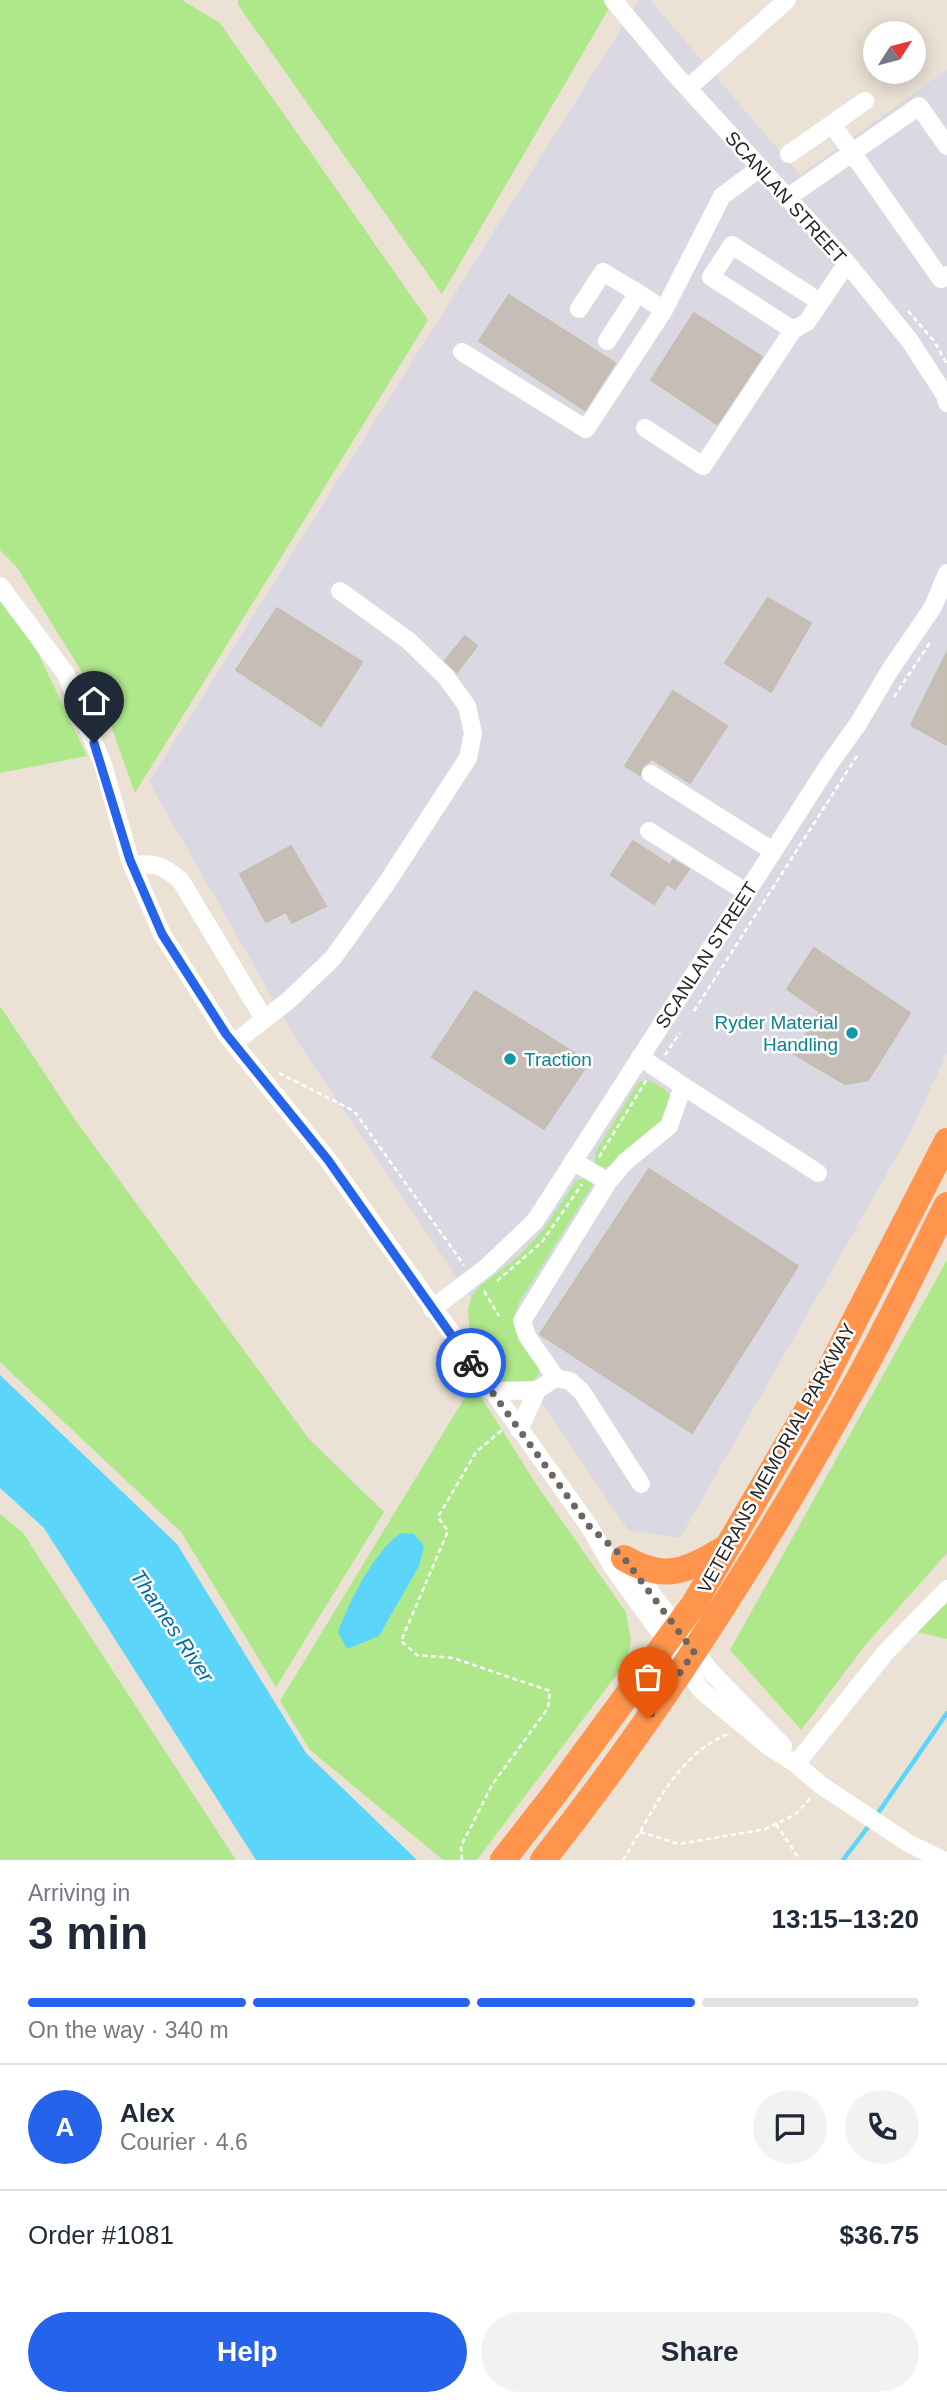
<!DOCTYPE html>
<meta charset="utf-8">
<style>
:root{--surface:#fff;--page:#f2f2f3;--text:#1f2937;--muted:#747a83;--line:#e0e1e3;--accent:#2563eb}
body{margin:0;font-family:Helvetica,sans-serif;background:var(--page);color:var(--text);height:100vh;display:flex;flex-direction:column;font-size:26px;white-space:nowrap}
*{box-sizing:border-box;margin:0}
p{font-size:23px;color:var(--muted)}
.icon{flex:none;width:38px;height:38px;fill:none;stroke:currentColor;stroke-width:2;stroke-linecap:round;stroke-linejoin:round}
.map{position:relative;height:1860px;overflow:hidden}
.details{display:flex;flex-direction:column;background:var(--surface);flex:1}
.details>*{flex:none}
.needle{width:46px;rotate:54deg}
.buttons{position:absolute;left:863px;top:21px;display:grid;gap:14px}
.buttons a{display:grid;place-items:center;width:63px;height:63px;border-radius:50%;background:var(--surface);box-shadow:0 4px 18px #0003;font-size:35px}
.pin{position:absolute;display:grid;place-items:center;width:60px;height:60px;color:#fff;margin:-72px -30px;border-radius:50% 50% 50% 0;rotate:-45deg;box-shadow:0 0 7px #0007}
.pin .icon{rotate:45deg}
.courier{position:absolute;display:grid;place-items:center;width:70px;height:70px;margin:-35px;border:5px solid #2563eb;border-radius:50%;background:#fff;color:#222;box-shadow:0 2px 9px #0007}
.summary em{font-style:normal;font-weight:700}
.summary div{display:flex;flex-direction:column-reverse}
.summary{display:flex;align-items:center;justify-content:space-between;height:119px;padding:0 28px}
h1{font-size:46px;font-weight:700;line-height:52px}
.bar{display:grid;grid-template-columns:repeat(4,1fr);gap:10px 7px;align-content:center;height:84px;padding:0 28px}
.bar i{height:9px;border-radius:5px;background:var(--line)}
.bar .active{background:var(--accent)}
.bar p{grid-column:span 4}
.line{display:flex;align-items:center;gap:18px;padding:0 28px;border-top:2px solid var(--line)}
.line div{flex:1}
.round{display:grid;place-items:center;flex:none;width:74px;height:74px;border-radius:37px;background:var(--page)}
.button{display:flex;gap:14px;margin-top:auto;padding:14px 28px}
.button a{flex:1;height:80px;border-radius:42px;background:var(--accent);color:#fff;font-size:28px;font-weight:700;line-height:80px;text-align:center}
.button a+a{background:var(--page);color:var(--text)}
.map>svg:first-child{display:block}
</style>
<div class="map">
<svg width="947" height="1860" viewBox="0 0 947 1860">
<rect width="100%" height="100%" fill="#ebe1d5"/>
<path fill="#dad8e2" d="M639 0H650L800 175 947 70V1053L910 1133 680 1538 628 1530 299 1044 149 782Z"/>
<path fill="#aee88b" d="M0 0H182L220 23 428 320 135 793 105 709 16 566 0 550Z
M238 0H614L442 294 238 5Z
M0 597 38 653 87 756 0 773Z
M0 1006 76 1121 309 1439 384 1512 276 1687 181 1532 0 1362Z
M647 1079 664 1089 673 1098 672 1113 610 1166 602 1167 595 1163V1153L638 1083Z
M586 1178 593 1184 518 1304 515 1319 540 1370C533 1388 519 1386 502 1385L475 1342 469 1325 468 1309 472 1296 480 1286 520 1255 544 1229 576 1181Z
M947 1260V1553L867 1643 801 1730 730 1650Z
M473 1384 536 1484 626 1612 631 1641 626 1662 477 1860H443L310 1750 280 1701Z
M0 1514 23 1533 236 1860H0Z
M947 1603V1639L917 1632Z"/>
<path fill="#5cd5fa" d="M0 1375 177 1544 306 1753 417 1860H256L44 1528 0 1488Z
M401 1533 414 1534 424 1546 419 1566 379 1636 347 1649 338 1632C350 1600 373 1553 401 1533Z"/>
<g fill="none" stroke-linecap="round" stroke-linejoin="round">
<path stroke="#5cd5fa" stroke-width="4.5" d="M876 1816 947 1713
M843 1860 871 1823"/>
</g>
<path fill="#c6beb6" stroke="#c6bdb0" stroke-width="2" d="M509 295 615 363 585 410 479 341Z
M694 313 762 357 717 424 651 380Z
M768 598 811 623 771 692 725 663Z
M277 608 362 662 321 726 236 670Z
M465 636 477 646 457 672 445 661Z
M947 652V745L911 725Z
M673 691 727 726 690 783 652 759 642 767 640 775 625 766Z
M633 841 670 865 673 860 689 869 675 889 667 884 654 904 611 875Z
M291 846 326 906 292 923 286 912 266 922 240 874Z
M814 948 910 1013 868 1080 845 1084 794 1054 820 1012 787 989Z
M475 991 589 1062 544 1129 432 1057Z
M649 1169 798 1266 692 1433 540 1334Z"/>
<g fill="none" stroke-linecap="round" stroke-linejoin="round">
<path stroke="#fff" stroke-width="2.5" stroke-dasharray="5 3.5" stroke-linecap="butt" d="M908 311 934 341 947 364
M894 697 931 641
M694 1011 857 756
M665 1055 680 1033
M279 1073 354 1111 464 1265
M599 1157 647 1079
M497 1281 542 1242 582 1184
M484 1291 499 1316
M776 1824 800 1860
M640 1832 679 1844 766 1829 796 1814 811 1797
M462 1860 461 1846 492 1785 548 1708 550 1691 453 1658 417 1655 401 1641 448 1531 438 1517 476 1452 502 1430
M623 1860C652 1815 676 1753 730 1733"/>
<path stroke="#fff" stroke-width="18" d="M613 0 674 73 847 263 910 341 945 395 947 403
M688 88 787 0
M865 101 832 124 941 279 947 275
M789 154 832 124
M787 198 919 106 947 146
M820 302 732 245 711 277 793 330 807 322 847 263
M579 309 603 272 638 293
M607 341 638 293 664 310
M462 352 586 429 664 310 722 196 760 168
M645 428 703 466 793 330
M0 586 66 674 103 765 130 860 162 934 226 1034 328 1160 589 1526 612 1566 701 1690 771 1748 796 1764 822 1786 908 1843 943 1860
M651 774 773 851
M649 831 746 892
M132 865C155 862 164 866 181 881L264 1019
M234 1043 289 1000 333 958 386 884 468 758 473 733 467 706 446 677 409 641 340 591
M683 1086 818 1173
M608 1182 625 1162 669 1126 683 1086 640 1057
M432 1309 487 1267 535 1221 830 763 858 724 890 670 933 607 947 573
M556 1378 527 1336 522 1321 608 1182 573 1161
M537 1390 556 1378 570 1381 582 1392 641 1484
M491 1391 537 1390 519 1430
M628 1562 710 1671 783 1746
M796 1764 886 1652 947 1589"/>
<path stroke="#ff944d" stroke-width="26" d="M624 1558C664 1582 688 1571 725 1548
M503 1860 553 1796 694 1604 819 1390 947 1141
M543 1860C659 1714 759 1557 850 1394 885 1333 915 1268 947 1205"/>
</g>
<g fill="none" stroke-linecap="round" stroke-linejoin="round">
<path stroke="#6b6763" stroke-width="7" stroke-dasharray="0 12.6" d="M471 1363 589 1526 624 1558 694 1652 648 1719"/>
<path stroke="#2563eb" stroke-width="9" d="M94 743 130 860 162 934 226 1034 328 1160 471 1363"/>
</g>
<g fill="#0f9aa8" stroke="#fff" stroke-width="2.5">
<circle cx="852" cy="1033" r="7"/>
<circle cx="510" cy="1059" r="7"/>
</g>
<g text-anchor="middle" stroke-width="5" stroke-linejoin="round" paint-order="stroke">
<g font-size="19" fill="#262626" stroke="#fff">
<text transform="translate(786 197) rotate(48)" y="7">SCANLAN STREET</text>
<text transform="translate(706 955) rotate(-57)" y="7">SCANLAN STREET</text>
<text transform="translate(776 1458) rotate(-61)" y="7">VETERANS MEMORIAL PARKWAY</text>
</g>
<g font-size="19" fill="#0d838f" stroke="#fff" text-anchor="end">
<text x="838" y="1029">Ryder Material<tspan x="838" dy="22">Handling</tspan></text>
<text x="524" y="1066" text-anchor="start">Traction</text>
</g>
<g font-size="21" font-style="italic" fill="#006ea0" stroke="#fff">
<text transform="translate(172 1626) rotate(56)" y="7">Thames River</text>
</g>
</g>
</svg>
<div class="buttons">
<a><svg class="needle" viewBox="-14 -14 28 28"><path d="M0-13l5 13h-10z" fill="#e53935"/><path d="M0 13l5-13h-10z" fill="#747a83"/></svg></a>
</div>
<div class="pin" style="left:648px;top:1719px;background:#ea580c"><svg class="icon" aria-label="bag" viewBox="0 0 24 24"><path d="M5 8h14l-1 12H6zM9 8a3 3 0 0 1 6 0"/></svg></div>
<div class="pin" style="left:94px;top:743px;background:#1f2937"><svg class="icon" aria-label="home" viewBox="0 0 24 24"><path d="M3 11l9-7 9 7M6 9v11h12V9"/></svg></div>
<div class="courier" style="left:471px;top:1363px"><svg class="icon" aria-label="bike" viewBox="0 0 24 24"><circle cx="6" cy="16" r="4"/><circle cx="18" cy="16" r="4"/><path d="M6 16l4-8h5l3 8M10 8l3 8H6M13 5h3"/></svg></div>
</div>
<section class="details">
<div class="summary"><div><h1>3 min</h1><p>Arriving in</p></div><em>13:15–13:20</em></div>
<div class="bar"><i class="active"></i><i class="active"></i><i class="active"></i><i></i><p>On the way · 340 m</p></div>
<div class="line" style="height:126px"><b class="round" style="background:var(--accent);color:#fff">A</b><div><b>Alex</b><p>Courier · 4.6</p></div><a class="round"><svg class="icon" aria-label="chat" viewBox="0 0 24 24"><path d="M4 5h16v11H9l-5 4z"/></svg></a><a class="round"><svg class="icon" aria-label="phone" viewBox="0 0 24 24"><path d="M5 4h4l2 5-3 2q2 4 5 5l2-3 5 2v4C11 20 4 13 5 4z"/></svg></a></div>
<div class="line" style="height:91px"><div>Order #1081</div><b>$36.75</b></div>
<div class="button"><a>Help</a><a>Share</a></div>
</section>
